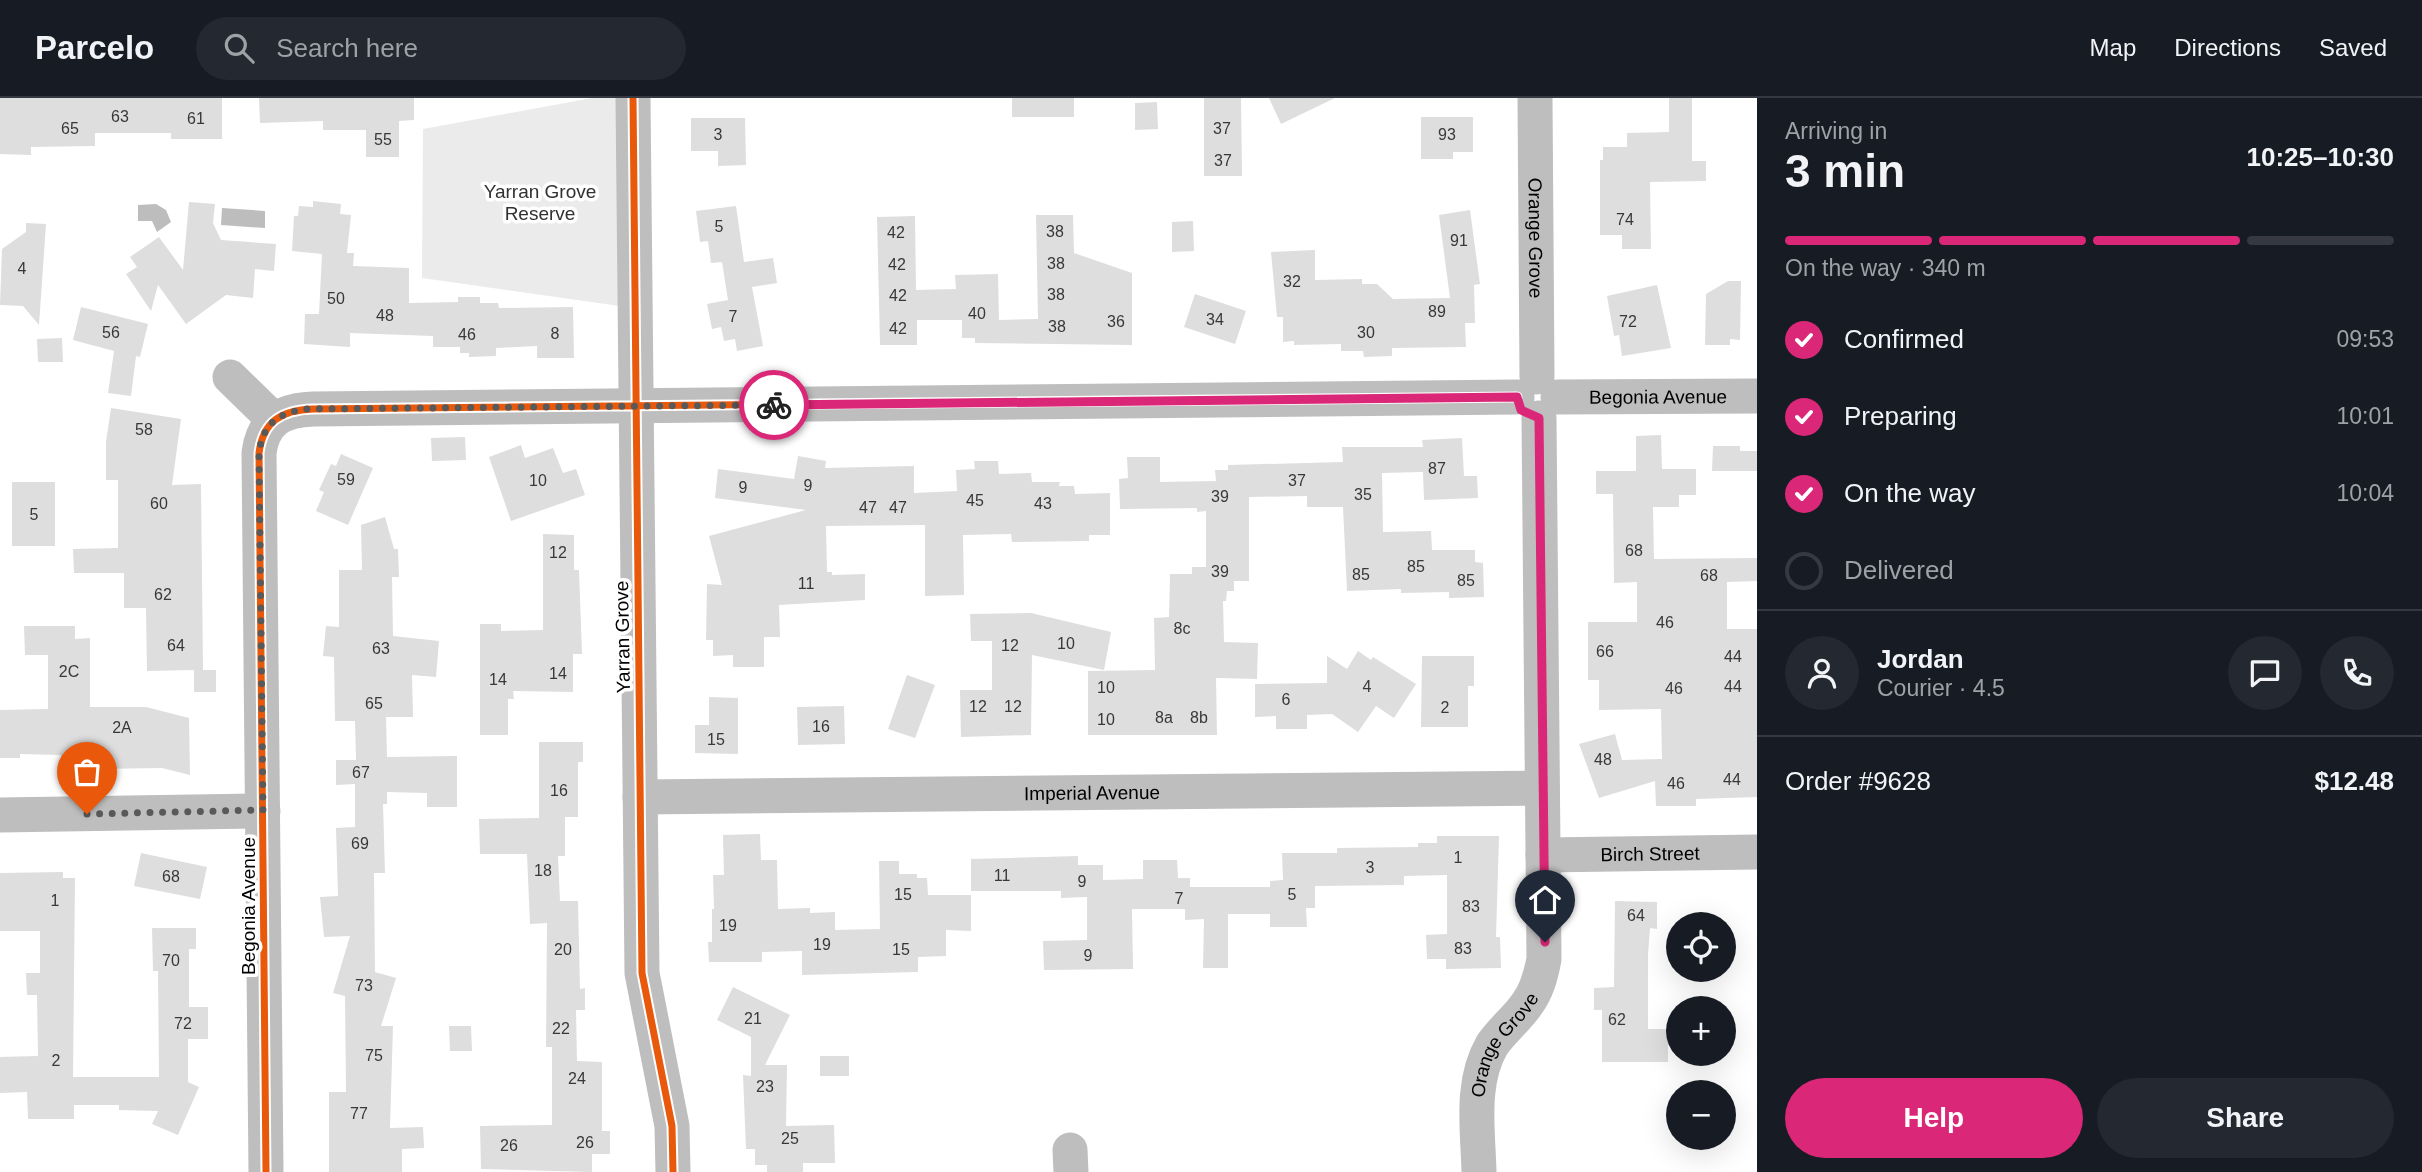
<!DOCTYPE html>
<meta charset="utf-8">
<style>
:root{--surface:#171b24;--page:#242831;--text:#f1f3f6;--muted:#9ea1a6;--line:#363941;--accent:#db2777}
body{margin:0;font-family:Arial,sans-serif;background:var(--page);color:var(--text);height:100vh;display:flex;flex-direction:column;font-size:26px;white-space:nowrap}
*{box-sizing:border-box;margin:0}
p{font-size:23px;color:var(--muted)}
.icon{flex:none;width:38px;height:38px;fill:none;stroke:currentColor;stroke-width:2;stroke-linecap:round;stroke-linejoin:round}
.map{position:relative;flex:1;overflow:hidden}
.drawer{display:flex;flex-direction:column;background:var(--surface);width:665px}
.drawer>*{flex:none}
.fabs{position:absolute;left:1666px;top:814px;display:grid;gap:14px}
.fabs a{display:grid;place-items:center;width:70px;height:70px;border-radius:50%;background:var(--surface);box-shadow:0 7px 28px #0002;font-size:35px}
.pin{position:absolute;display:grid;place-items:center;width:60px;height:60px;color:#fff;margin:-72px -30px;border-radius:50% 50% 50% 0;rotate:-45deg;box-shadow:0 0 7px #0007}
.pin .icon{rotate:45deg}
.courier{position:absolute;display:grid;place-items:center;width:70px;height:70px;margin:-35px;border:5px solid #db2777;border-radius:50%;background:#fff;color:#222;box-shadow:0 2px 9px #0007}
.summary em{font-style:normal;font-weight:600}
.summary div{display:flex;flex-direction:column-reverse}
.summary{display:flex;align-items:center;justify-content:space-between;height:119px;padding:0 28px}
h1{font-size:46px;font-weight:600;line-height:52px}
.bar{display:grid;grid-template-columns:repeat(4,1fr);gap:10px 7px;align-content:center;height:84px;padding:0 28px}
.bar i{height:9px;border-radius:5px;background:var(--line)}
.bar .on{background:var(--accent)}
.bar p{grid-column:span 4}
.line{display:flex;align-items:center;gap:18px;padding:0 28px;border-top:2px solid var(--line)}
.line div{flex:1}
.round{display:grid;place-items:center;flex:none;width:74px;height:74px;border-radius:37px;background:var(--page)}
ol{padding:0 28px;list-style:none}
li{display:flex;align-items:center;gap:21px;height:77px}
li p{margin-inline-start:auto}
li .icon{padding:7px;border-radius:50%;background:var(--accent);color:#fff;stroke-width:4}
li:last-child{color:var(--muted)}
li i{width:38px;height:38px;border:4px solid var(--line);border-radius:50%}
.primary-button{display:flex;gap:14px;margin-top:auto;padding:14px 28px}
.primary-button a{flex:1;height:80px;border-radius:42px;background:var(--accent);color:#fff;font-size:28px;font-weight:600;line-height:80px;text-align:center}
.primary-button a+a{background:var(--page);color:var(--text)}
header{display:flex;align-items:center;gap:42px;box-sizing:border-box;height:98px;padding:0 35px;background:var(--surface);border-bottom:2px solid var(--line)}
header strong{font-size:33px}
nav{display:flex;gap:38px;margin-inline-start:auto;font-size:24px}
.search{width:490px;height:63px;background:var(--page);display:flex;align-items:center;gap:18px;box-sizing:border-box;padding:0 24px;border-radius:38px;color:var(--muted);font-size:26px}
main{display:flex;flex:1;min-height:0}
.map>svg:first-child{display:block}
</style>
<header>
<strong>Parcelo</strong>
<div class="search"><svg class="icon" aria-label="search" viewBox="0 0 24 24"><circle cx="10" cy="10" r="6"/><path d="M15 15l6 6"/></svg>Search here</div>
<nav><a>Map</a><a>Directions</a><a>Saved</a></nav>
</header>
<main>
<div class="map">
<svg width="1757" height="1074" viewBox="0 0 1757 1074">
<rect width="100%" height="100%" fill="#fff"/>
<path fill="#ebebeb" d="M592 0H633L634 210 422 180 423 31Z"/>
<path fill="#bdbdbd" d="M156 106 166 112 171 124 157 134 152 123H138V107Z
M222 110 265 113V130L221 127Z"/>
<path fill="#dedede" d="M0 0H222V41H171V35H95V48L31 49V57L0 56Z
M259 0H414V22L399 23V59H366V32H323V23L260 25Z
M1012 0H1074V19H1012Z
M1204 0H1241L1242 78H1204Z
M1269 0H1335L1281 26Z
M1669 0H1692V63H1706V83L1650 84 1651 151H1622V137H1600V62H1603V49H1627V35L1669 34Z
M1157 4 1158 31 1135 32V5Z
M1421 19H1473V54H1453V61H1421Z
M691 20H745L746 67 718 68V53H691Z
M313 103 341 106 340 116 351 117 347 155H354L353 168 409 170V205L458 204V199H480V205H498L499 210 573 209 574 260H537V248L496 250V258L469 259V255H460V249H433V238L350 235V249L304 246 305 216H319L322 156 292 153 294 118H298L299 108 313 109Z
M189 104 215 106 213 125 221 142 276 146 274 173 255 171 253 200 226 197 186 226 158 187 151 213 126 176 137 169 130 159 159 139 183 172Z
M736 108 744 164 773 160 777 185 752 189 763 248 737 253 735 241 724 243 721 229 712 231 707 206 728 202 722 164 711 165 708 143 700 144 696 113Z
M1470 112 1480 186 1474 187 1475 225H1465L1466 249 1392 250V258L1364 259 1363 253H1341V246L1294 247V243L1283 244V219H1277L1271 154 1315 152V182L1362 181V186H1377L1393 201 1450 200 1439 117Z
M1036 117H1073L1074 155 1132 175V247L975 245V240H962V222H917V247H880L877 119 915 118 916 192 956 191 955 177 998 176 999 222 1038 221Z
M1193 123 1194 153 1172 154V124Z
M26 125 46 126 39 227 23 208 0 207 2 151 26 134Z
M1728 183H1741L1740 242 1730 241V247H1705L1706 196Z
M1657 187 1671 250 1622 258 1619 237 1614 238 1607 198Z
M1195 196 1246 213 1235 246 1184 229Z
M81 209 148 226 140 259 136 258 131 298 108 295 114 253 73 242Z
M62 240 63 264H38L37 241Z
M111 310 181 321 172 387 201 386 203 572H216V594H194V572L147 573 146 510H124V475H74L73 451 118 450V382H106V344Z
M1661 337 1662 371H1696V397H1679V409H1653L1654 461 1757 460V483L1727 484V531H1757V699L1696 701V708H1656L1655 683 1599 700 1579 646 1615 636 1622 662 1662 661 1661 611 1599 612V582H1588V524H1637V484L1614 485 1613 396H1596V373H1636V338Z
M465 339 466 362 432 363 431 340Z
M1462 340 1464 378H1477L1478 400 1424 402 1423 374 1382 375 1383 434 1431 433 1432 452H1475V464L1483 465 1484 499 1449 500V494L1401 495V491L1347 493 1343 409H1307V398L1249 399V483H1234V493H1227L1226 503H1223L1224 544 1258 545 1257 581 1216 580 1217 637H1088V573L1155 572 1154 520 1169 519 1170 476H1192V469H1206V413L1197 414V410L1120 411 1119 381 1128 380 1127 359H1160V384L1216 383 1215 372H1228V367L1343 364 1342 349H1423L1422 342Z
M521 347 525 360 553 350 563 375 576 371 585 397 511 423 489 359Z
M1713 348H1740V353H1757V373H1712Z
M341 356 373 370 348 427 316 413 324 394 319 392 331 366 336 368Z
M798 358 826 363 825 370 914 368V395L957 393 956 372 975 371 974 363H998L999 376 1031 375 1032 384H1060L1059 388H1074L1075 396 1110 395V437H1089V443L1012 444 1011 436 963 437 964 497 925 498V427L826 428 827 474H832V477L865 476V502L779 507 780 539H764V569H733V557L713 558V542H706L707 486 722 487 709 438 806 412 715 400 718 371 794 381Z
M12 384H55V448H12Z
M385 419 394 451H398L399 479H392L393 538 439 543 436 579 412 577 413 619H386L387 659 457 658V709H427V695L387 694V706H383L385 775H374L375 874 396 880 381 928H393L390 1030 423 1029 424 1050 402 1051V1074H329V994H346L345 898 333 895 350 838 324 839 320 799 338 798 336 730 355 729V686L336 687V662H356L355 623H335L334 559 323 558 326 528 339 529V472H362L361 427Z
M543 436 574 437V472H579L582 556H573V594L513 593 514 601H508V637H480V526H501V533L543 532Z
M1031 515 1111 534 1104 572 1032 557 1031 637 961 639 960 592H992V543H971L970 516Z
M24 528H75V541L90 540V609H146L189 620 190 677 162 670 97 671V661L61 660V657L20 656V660H0V612L48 611V557H25Z
M1358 553 1371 562 1373 559 1416 586 1394 620 1376 608 1358 634 1332 616 1307 617V631H1276V618L1255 619V586L1327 585V558L1347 571Z
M1422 558H1474V588H1468V629H1421Z
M907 577 935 587 915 640 888 631Z
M709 599 738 600V656L695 655V627H709Z
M844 608 845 646 798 647 797 609Z
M539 644H583V664H578V719H565V758H558L560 803H578L580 891 585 890V912H576L577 963 602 964V1033H610V1056H592V1074L481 1071 480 1028 552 1027V949H546L547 825 530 826 527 756H480L479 721 539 720Z
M760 736 761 762H777L778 811 810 810V815L835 814V832L880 831 879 763H899V776H917V780H927L928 797H971V833L946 832V858L918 859V874L802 877V853L762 854V864H709L708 844H712V811H714L713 777H724L723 737Z
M1437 738H1499L1496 839H1500L1501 870 1446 871V861H1427L1426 837 1447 836V777L1404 778V787L1315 788V810H1306L1307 829H1270V816H1228V870H1203L1204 821 1185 822V811H1132L1133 871 1044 872 1043 843 1087 842V799L1061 800V793H971V761L1078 758V767H1103V782L1143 781V762H1177L1178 780H1190V789H1270V783L1283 782 1282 755H1337V750L1418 749V745H1437Z
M141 755 207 769 200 801 134 788Z
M63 774V780H75L73 979H159L158 873H153L152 830H196V851H189V909H208V941H188V984L199 989 178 1037 152 1026 158 1013 119 1012V1007H74V1021H28L27 994 0 995V959L38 958 37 897H27L26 875H40V833H0V775Z
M1615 803 1657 804V831L1650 830 1648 856V931H1668V964H1602V912H1594V890L1614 889Z
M733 889 790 917 765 967H787L786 1028 834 1027 835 1065H803V1074H767V1067H755V1051H746L743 977 751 978V939L717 922Z
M449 928H471L472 953H450Z
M820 958H849V978H820Z"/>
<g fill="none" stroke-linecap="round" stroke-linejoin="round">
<g stroke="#bebebe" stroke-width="35">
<path d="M633 0 642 875 672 1028 673 1074"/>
<path id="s1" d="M1535 0 1537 279"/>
<path d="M230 279 273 321"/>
<path id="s2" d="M1558 299 1757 298"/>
<path id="s3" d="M640 699 1542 690"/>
<path d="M0 717 263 713"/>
<path id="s4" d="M1543 757 1757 754"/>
<path d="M1070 1052 1071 1074"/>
<path d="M266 1074 259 355C263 323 282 312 313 311L1517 299"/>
<path id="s5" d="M1479 1074C1478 1032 1470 985 1492 947 1502 932 1517 921 1527 906 1537 893 1541 877 1544 861L1539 320"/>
</g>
<g stroke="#fff" stroke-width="11">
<path id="cycleway" d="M633 0 642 875 672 1028 673 1074
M266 1074 259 355C263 323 282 312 313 311L1517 299"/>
</g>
<use href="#cycleway" stroke="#e8590c" stroke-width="7"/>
</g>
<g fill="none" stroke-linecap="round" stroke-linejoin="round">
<path stroke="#595959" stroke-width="7" stroke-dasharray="0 12.6" d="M87 716 263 712 259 355C263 326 276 317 303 311L774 307"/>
<path stroke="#db2777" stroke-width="9" d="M774 307 1517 299 1521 312 1539 320 1545 844"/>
</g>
<g text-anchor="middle" stroke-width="7" stroke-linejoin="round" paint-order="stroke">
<g font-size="16" fill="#383838">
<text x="120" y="24">63</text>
<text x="196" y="26">61</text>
<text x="70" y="36">65</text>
<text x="1222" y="36">37</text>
<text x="718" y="42">3</text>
<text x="1447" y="42">93</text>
<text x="383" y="47">55</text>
<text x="1223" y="68">37</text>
<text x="1625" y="127">74</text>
<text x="719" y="134">5</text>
<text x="1055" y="139">38</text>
<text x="896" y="140">42</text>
<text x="1459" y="148">91</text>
<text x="1056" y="171">38</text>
<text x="897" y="172">42</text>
<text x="22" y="176">4</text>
<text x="1292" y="189">32</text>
<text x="1056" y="202">38</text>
<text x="898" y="203">42</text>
<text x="336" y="206">50</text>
<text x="1437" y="219">89</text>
<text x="977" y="221">40</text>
<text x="385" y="223">48</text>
<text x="733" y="224">7</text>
<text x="1215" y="227">34</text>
<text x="1116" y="229">36</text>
<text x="1628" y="229">72</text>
<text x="1057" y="234">38</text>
<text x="898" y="236">42</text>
<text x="111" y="240">56</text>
<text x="1366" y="240">30</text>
<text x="555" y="241">8</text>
<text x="467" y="242">46</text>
<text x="144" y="337">58</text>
<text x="1437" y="376">87</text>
<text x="346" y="387">59</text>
<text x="538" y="388">10</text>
<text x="1297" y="388">37</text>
<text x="808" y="393">9</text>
<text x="743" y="395">9</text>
<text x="1363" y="402">35</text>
<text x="1220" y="404">39</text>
<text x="975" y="408">45</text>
<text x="159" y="411">60</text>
<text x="1043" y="411">43</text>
<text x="868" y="415">47</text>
<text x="898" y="415">47</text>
<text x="34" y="422">5</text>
<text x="1634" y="458">68</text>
<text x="558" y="460">12</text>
<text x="1416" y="474">85</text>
<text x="1220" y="479">39</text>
<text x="1361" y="482">85</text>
<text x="1709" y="483">68</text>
<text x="1466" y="488">85</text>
<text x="806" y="491">11</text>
<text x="163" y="502">62</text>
<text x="1665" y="530">46</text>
<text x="1182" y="536">8c</text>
<text x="1066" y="551">10</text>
<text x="176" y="553">64</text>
<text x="1010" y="553">12</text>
<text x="381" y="556">63</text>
<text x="1605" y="559">66</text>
<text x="1733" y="564">44</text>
<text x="69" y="579">2C</text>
<text x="558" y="581">14</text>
<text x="498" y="587">14</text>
<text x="1367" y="594">4</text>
<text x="1733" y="594">44</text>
<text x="1106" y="595">10</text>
<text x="1674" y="596">46</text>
<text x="1286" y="607">6</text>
<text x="374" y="611">65</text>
<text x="978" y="614">12</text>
<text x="1013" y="614">12</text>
<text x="1445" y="615">2</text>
<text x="1164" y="625">8a</text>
<text x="1199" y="625">8b</text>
<text x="1106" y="627">10</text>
<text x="821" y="634">16</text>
<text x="122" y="635">2A</text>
<text x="716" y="647">15</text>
<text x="1603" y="667">48</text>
<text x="361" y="680">67</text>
<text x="1732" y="687">44</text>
<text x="1676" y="691">46</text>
<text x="559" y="698">16</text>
<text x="360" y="751">69</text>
<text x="1458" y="765">1</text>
<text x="1370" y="775">3</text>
<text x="543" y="778">18</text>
<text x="1002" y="783">11</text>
<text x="171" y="784">68</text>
<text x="1082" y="789">9</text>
<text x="903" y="802">15</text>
<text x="1292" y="802">5</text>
<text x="1179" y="806">7</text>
<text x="55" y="808">1</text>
<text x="1471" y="814">83</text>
<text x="1636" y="823">64</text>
<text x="728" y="833">19</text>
<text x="822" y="852">19</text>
<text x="1463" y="856">83</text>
<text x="563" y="857">20</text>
<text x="901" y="857">15</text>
<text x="1088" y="863">9</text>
<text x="171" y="868">70</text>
<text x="364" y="893">73</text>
<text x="753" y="926">21</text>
<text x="1617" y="927">62</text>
<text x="183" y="931">72</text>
<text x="561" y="936">22</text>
<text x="374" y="963">75</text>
<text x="56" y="968">2</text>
<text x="577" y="986">24</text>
<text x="765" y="994">23</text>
<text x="359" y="1021">77</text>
<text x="790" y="1046">25</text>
<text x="585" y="1050">26</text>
<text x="509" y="1053">26</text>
</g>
<g font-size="19" fill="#313131" stroke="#fff">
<text x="540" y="100">Yarran Grove<tspan x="540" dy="22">Reserve</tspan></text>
</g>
<g font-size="19" fill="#000" stroke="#fff">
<text dy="7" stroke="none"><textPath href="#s1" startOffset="140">Orange Grove</textPath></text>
<text dy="7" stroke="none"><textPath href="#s2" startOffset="100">Begonia Avenue</textPath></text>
<text transform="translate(622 539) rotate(-91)" y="7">Yarran Grove</text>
<text dy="7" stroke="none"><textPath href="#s3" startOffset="452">Imperial Avenue</textPath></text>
<text dy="7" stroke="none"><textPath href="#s4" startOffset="107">Birch Street</textPath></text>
<text transform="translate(248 808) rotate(-90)" y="7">Begonia Avenue</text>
<text dy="7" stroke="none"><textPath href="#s5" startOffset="135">Orange Grove</textPath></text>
</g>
</g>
</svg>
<div class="fabs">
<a><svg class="icon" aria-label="locate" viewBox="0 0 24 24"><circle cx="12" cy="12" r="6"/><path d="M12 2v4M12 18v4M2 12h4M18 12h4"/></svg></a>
<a>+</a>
<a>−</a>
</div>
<div class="pin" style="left:87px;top:716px;background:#ea580c"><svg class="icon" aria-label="bag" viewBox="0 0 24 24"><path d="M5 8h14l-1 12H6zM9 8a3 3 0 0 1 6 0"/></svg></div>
<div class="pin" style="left:1545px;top:844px;background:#1f2937"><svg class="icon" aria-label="home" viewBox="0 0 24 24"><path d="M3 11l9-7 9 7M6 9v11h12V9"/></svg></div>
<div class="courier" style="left:774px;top:307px"><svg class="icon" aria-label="bike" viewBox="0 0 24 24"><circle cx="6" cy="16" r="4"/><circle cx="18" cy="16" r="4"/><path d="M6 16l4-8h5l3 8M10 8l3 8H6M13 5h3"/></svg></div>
</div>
<section class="drawer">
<div class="summary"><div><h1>3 min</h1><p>Arriving in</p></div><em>10:25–10:30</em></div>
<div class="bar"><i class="on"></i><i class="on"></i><i class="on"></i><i></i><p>On the way · 340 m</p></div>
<ol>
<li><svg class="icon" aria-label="check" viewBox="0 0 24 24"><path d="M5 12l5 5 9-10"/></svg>Confirmed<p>09:53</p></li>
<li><svg class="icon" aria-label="check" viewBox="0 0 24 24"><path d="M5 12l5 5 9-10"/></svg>Preparing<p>10:01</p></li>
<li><svg class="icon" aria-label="check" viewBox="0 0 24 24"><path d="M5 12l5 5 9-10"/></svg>On the way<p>10:04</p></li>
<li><i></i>Delivered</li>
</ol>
<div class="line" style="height:126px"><a class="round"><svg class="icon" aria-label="person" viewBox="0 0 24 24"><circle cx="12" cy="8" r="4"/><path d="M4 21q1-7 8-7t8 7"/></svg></a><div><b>Jordan</b><p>Courier · 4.5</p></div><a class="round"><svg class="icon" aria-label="chat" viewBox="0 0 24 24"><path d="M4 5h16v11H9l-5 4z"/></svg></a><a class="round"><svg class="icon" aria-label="phone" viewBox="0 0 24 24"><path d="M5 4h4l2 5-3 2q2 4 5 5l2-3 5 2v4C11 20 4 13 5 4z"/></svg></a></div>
<div class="line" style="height:91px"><div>Order #9628</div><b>$12.48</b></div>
<div class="primary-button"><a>Help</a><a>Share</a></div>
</section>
</main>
